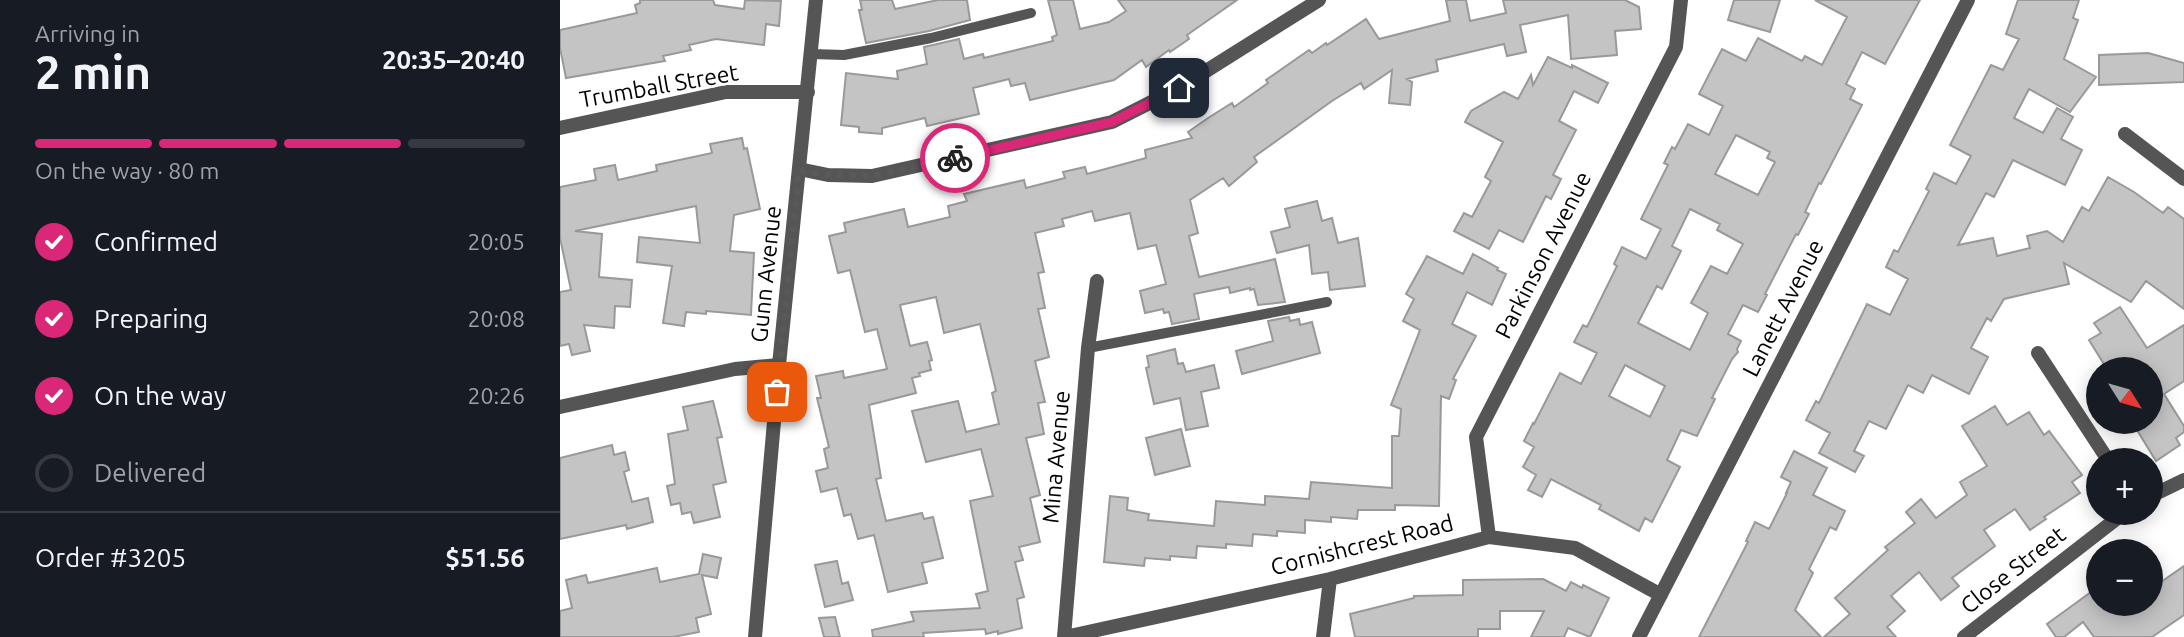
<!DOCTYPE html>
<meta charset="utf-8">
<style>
:root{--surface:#171b24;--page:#242831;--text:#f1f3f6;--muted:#9ea1a6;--line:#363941;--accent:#db2777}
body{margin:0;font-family:Ubuntu,sans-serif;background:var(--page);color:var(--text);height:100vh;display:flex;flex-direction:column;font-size:26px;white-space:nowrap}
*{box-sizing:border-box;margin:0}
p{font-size:23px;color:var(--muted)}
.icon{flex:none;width:38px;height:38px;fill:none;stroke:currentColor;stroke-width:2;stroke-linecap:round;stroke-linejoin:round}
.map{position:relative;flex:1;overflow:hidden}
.side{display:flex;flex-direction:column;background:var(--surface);width:560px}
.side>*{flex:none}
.needle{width:46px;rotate:127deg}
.buttons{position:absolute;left:1526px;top:357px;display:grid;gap:14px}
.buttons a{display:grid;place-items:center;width:77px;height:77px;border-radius:50%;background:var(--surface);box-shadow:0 4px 18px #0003;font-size:35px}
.pin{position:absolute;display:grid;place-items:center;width:60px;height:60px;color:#fff;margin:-30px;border-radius:14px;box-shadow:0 4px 10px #0006}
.courier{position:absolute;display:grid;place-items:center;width:70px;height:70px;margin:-35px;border:5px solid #db2777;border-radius:50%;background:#fff;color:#222;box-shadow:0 2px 9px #0007}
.summary em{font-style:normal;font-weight:600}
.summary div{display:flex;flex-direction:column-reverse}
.summary{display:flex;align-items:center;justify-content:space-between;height:119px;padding:0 35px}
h1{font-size:46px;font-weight:600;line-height:52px}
.bar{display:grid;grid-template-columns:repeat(4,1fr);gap:10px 7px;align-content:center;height:84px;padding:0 35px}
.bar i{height:9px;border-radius:5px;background:var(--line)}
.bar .current{background:var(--accent)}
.bar p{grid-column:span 4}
.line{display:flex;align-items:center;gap:18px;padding:0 35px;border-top:2px solid var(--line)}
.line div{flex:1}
ol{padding:0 35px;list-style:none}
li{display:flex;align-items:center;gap:21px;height:77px}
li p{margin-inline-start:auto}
li .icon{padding:7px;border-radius:50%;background:var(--accent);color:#fff;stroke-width:4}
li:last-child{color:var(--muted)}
li i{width:38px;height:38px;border:4px solid var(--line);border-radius:50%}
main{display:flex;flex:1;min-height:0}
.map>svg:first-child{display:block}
</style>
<main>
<section class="side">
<div class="summary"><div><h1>2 min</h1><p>Arriving in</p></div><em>20:35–20:40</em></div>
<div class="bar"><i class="current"></i><i class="current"></i><i class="current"></i><i></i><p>On the way · 80 m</p></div>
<ol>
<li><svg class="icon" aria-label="check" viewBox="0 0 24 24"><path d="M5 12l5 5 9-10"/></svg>Confirmed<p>20:05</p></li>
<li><svg class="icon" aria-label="check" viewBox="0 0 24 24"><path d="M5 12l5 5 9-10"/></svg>Preparing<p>20:08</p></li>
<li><svg class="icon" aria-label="check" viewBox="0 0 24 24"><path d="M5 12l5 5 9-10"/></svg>On the way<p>20:26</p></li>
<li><i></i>Delivered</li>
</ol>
<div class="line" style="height:91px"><div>Order #3205</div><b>$51.56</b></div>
</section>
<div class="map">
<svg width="1624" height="637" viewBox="0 0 1624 637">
<rect width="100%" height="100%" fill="#fff"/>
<path fill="#c4c4c4" stroke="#999" stroke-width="2" fill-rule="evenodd" d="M80 0H153L155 5 184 9 185 0 221 1 219 26 206 24 204 45 156 39 129 45 131 50 103 56 105 61 6 78 0 48V30L77 13 75 5 80 3Z
M300 0H332L335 9 378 0H407L410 20 369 31 306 43 299 10H302Z
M488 0H513L520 29 549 22 566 11 558 0H677L627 35 629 39 610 52 609 50 586 67 582 60 554 80 470 100 465 83 451 86 449 79 413 88 419 114 367 126 365 118 322 128V134L299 132V127L281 125 286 73 338 79 337 71 367 64 364 47 399 39 404 59 423 54 424 58 493 41 492 37 497 35Z
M886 0H906L910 21 946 13 943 0H1065L1079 7 1081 29 1055 31 1057 55 1011 59 1008 15 960 25 966 52 947 56 944 44 876 60 878 71 847 79 852 82 850 105 829 103 832 70 804 89 801 83 772 101 694 157 697 162 669 186 663 178 630 200 638 233 629 236 639 277 715 259 725 302 698 305 694 289 690 290V288L670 293 669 287 634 294 639 319 612 324 609 312 604 313 603 309 585 313 580 291 606 284 596 245 578 249 570 213 535 221 532 211 502 219 504 226 475 233 484 272 478 273 485 308 478 309 489 357 475 361 485 402 478 403 484 434 466 438 480 495 470 498 480 542 459 547 463 560 455 562 464 597 457 599 462 628 438 634V631L426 634 425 629 363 633 364 637H313L312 630 354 621 351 612 420 608 416 594 428 591 410 501 433 496 421 449 366 462 352 411 398 401 406 432 439 424 432 393 436 391 420 324 384 333 376 297 340 305 350 346 367 342 372 360 369 361 371 370 359 373 360 376 352 378 356 393 309 405 321 478 316 479 326 521 362 513 364 519 373 517 383 558 362 563 367 583 328 592 314 535 298 539 291 514 284 516 277 488 261 492 256 471 268 468 264 449 269 447 257 398H261L256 376 283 371 284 378 327 369 317 329 305 332 290 270 278 273 269 236 286 232 284 223 344 209 348 227 390 217 388 206 407 201 404 194 464 180 466 188 505 178 503 172 525 167 527 174 586 158 585 150 632 138 628 132 648 118 672 103 674 107 708 83 706 80 749 50 752 53 766 43 767 45 806 19 819 39 890 21Z
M1174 0H1220L1210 32 1168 20Z
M1255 0H1360L1325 64 1302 52 1286 84 1295 89 1290 99 1302 105 1261 184 1259 183 1245 212 1249 214 1238 235 1236 234 1205 294 1207 295 1198 312 1183 305 1168 334 1181 341 1177 349 1178 352 1172 359 1152 398 1155 399 1137 436 1121 430 1107 460 1120 467 1092 522 1085 518 1079 531 1039 509 1041 505 991 479 982 497 968 490 976 475 963 467 974 447 964 441 973 423 974 424 1000 373 1021 384 1037 353 1014 342 1023 325 1027 327 1057 266 1054 264 1062 247 1086 259 1101 229 1081 219 1108 165 1104 163 1112 147 1115 149 1128 124 1149 135 1163 106 1139 94 1162 49 1186 61 1198 38 1242 61 1245 56 1262 65 1287 17ZM1176 135 1210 152 1207 158 1215 162 1198 195 1155 174ZM1130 209 1160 224 1157 230 1183 244 1167 274 1151 266 1131 303 1148 313 1130 350 1078 323 1097 286 1102 289 1121 251 1112 246ZM1065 365 1105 386 1090 417 1049 396Z
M1458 0H1519L1513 18 1518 20 1504 59 1536 77 1510 112 1469 89 1454 118 1483 133 1497 108 1513 117 1501 139 1522 150 1505 185 1453 160 1434 197 1426 193 1398 245 1433 238 1437 256 1470 248 1467 236 1487 231 1503 242 1522 207 1529 211 1548 177 1574 192 1603 213 1608 207 1624 219V309L1586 281 1571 302 1504 263 1509 284 1444 299 1431 321 1427 318 1411 348 1428 357 1409 394 1372 375 1363 393 1348 385 1326 429 1309 421 1294 451 1304 456 1295 472 1259 453 1270 433 1246 420 1256 401 1259 403 1307 304 1330 315 1348 279 1326 267 1334 250 1338 252 1369 191 1366 189 1374 173 1396 184 1411 156 1390 145 1431 65 1443 70 1459 39 1446 34Z
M1588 53 1624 63V82L1539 85V55Z
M988 57 1012 68V65L1048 83 1038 103 1014 91 999 121 1016 130 993 175 1001 179 991 199 986 196 963 242 939 230 929 249 894 231 904 213 912 217 931 181 925 177 943 142 905 122 911 111 944 92 958 99 971 75 973 85Z
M182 138 184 149 187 148 200 209 174 215 170 251 194 253 191 315 146 311V314L126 312 124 326 103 323 112 266 77 262 79 237 140 243 136 206 15 231 42 234 39 277 72 280 70 307 55 306 54 328 24 325 30 351 12 355 9 344 0 346V292L11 290 0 238V187L36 180 34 169 55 165 58 180 97 171 96 165 152 153 150 144Z
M757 201 762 221 772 218 778 243 798 238 805 286 770 290 768 272 752 274 749 245 717 253 711 232 730 227 725 209Z
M913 254 938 268 937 270 946 274 932 305 907 292 892 324 916 336 893 379 896 380 889 399 881 396 879 506 835 505V510H798L797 519 771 517V522L745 520V533L717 531V536L693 534 692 546 666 544V548L637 546 636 558 610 556V560L585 558 584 566 544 562 550 496 568 498 567 510 589 514 588 520 654 526 656 501 705 505V496L749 499 751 482 832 488V436H839L841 409 831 405 860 330 843 321 854 299 846 294 867 256 903 274Z
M1560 307 1587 348 1624 325V381L1604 394 1624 426V432L1616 438 1620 445 1596 461 1572 422H1591V369H1547L1529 340 1541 333 1534 323Z
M729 317 730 321 739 319 740 325 752 322 760 353 682 374 676 351 713 341 708 321Z
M615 349 618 364 623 363 626 372 654 365 659 388 641 392 648 426 626 430 620 398 594 404 586 368 589 367 587 356Z
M153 401 162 437 157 438 166 482 153 485 160 517 134 523 131 512 122 514 120 503 111 505 107 486 115 484 108 434 128 430 123 407Z
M1435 406 1447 425 1469 412 1484 435 1489 431 1522 475 1512 482 1520 493 1484 517 1486 519 1470 530 1455 509 1424 530 1435 546 1392 578 1399 586 1381 600 1359 572 1331 596 1345 611 1327 627 1336 637H1264L1290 614 1275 598 1328 550 1325 547 1355 523 1346 512 1361 499 1376 518 1407 495 1400 482 1427 466 1402 426Z
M621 429 630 466 595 475 586 438Z
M52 445 54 455 65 452 69 470 64 472 72 502 88 498 93 522 67 529 66 525 0 539V458Z
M1234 451 1267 468 1253 495 1285 511 1276 530 1270 527 1249 569 1253 573 1235 610 1261 637H1139L1188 542 1186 541 1195 522 1209 529 1227 493H1226L1231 482 1221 477Z
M143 554 161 558 157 578 142 575 151 614 136 618 139 632 113 637H0V611L12 608 6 580 26 575 28 583 97 568 100 582 139 574Z
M277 561 282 584 288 582 293 600 265 607 255 565Z
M1624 566V615L1592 637H1534L1523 622 1504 637H1496L1487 624 1538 587V604H1591V589Z
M983 579 1006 591 1011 582 1022 588 1023 585 1049 598 1030 637 1008 628 1004 637H971L984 611H940V629H918V637H795L790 614 854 598V596L903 595V580Z
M275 617 280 637H264L259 618Z"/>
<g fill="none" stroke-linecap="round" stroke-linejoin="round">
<path stroke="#555" stroke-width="10" d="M252 54 284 55 371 38 471 13
M528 348 767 302"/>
<path stroke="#555" stroke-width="14" d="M0 128 166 92H248
M1565 134 1624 179
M239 169 268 175 312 176 552 122 619 88 759 0
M1478 353 1548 460
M0 407 175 369 219 365
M1591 496 1624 480
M929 537 916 437 1116 47 1121 0
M504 637 528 348 537 281
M505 637 770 579 929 537 1015 548 1101 595
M763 637 770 579
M1079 637 1408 0
M1404 637 1564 513"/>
<path stroke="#555" stroke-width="14" d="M195 637 219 365 256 0"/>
</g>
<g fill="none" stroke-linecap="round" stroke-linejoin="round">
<path stroke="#595959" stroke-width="7" stroke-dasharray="0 12.6" d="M217 392 239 170 268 175 313 176 395 158"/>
<path stroke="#db2777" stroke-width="9" d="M395 158 552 122 619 88"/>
</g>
<g text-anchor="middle" stroke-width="5" stroke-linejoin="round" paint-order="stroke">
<g font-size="23" fill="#000" stroke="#fff">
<text transform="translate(99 86) rotate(-10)" y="8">Trumball Street</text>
<text transform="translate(983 255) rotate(-63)" y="8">Parkinson Avenue</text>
<text transform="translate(206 274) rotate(-84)" y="8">Gunn Avenue</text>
<text transform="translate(1223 308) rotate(-63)" y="8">Lanett Avenue</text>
<text transform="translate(496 457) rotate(-85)" y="8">Mina Avenue</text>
<text transform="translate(802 545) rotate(-14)" y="8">Cornishcrest Road</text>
<text transform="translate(1453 570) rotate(-38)" y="8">Close Street</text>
</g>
</g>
</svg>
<div class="buttons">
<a><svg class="needle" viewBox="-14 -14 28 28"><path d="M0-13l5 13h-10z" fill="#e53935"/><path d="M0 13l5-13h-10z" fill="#9ea1a6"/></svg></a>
<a>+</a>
<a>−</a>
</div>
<div class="pin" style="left:217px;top:392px;background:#ea580c"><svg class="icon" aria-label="bag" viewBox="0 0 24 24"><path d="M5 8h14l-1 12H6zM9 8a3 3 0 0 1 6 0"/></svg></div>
<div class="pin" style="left:619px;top:88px;background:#1f2937"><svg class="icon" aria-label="home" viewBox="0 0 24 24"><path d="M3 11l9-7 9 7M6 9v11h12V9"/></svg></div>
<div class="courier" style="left:395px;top:158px"><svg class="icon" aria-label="bike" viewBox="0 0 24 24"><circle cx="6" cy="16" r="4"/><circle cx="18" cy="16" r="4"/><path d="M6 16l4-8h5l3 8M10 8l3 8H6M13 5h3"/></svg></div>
</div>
</main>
